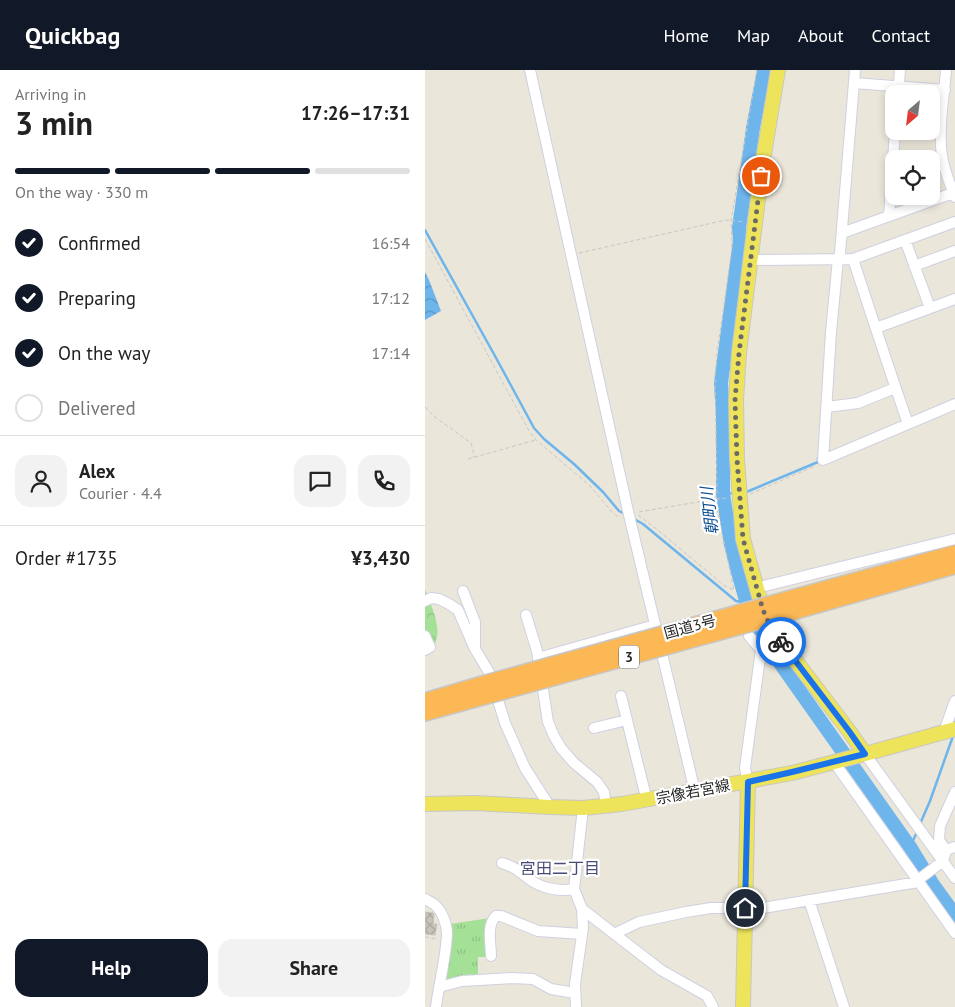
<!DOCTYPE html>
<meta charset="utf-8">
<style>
:root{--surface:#fff;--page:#f2f2f2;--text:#222;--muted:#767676;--line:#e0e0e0;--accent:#111827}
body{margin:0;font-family:"PT Sans","Noto Sans JP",sans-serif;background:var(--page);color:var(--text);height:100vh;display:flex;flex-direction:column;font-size:19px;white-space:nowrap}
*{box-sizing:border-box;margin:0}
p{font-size:16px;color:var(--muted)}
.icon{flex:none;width:28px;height:28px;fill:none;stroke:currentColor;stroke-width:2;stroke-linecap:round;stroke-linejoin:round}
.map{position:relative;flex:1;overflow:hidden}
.side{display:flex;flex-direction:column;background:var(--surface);width:425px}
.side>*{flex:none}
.needle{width:32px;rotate:208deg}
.buttons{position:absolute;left:460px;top:15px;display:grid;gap:10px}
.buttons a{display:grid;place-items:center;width:55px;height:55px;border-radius:10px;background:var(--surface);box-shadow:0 2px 8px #0003;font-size:25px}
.pin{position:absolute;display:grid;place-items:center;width:42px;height:42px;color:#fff;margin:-21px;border:2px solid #fff;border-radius:50%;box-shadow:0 1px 5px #0007}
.courier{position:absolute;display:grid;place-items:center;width:50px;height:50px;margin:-25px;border:4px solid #1a73e8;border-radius:50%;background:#fff;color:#222;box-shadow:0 1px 6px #0007}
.head em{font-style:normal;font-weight:800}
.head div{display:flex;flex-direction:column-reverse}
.head{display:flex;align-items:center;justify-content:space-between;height:85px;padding:0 15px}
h1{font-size:32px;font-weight:800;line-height:38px}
.bar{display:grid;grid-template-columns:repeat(4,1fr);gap:8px 5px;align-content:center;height:60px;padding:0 15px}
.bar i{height:6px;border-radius:4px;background:var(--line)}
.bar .on{background:var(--accent)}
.bar p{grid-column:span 4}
.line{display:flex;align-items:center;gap:12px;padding:0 15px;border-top:1px solid var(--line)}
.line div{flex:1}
.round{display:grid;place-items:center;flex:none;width:52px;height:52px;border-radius:15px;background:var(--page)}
ol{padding:0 15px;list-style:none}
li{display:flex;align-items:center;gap:15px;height:55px}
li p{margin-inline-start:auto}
li .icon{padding:5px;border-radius:50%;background:var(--accent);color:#fff;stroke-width:4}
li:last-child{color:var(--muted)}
li i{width:28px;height:28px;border:2px solid var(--line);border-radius:50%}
.action{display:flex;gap:10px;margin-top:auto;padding:10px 15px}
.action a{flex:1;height:58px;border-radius:15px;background:var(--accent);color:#fff;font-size:20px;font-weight:800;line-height:58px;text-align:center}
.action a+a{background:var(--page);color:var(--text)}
header{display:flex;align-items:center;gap:30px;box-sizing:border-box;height:70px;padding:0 25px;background:var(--accent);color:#fff}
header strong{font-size:24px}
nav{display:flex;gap:28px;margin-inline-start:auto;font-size:18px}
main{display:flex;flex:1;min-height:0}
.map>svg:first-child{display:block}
</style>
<header>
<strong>Quickbag</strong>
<nav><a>Home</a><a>Map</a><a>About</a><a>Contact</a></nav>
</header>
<main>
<section class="side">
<div class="head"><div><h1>3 min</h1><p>Arriving in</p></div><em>17:26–17:31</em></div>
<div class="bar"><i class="on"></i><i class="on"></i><i class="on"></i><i></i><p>On the way · 330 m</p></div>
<ol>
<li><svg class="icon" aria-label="check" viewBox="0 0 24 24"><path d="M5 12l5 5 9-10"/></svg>Confirmed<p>16:54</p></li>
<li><svg class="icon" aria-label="check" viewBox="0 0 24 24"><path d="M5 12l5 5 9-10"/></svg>Preparing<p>17:12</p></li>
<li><svg class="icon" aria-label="check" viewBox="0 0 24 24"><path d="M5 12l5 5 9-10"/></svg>On the way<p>17:14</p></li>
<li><i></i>Delivered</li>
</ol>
<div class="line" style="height:90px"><a class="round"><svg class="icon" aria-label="person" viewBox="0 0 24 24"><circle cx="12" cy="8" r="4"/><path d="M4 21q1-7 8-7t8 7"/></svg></a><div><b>Alex</b><p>Courier · 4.4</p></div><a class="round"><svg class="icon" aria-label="chat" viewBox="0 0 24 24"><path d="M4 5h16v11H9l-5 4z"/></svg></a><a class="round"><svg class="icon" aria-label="phone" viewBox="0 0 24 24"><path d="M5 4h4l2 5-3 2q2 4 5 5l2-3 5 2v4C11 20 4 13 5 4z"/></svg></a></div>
<div class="line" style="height:65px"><div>Order #1735</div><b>¥3,430</b></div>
<div class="action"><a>Help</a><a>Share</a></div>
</section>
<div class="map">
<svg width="530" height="937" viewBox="0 0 530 937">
<defs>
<pattern id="grass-tufts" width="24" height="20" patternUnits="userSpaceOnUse" patternTransform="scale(1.25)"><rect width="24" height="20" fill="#a4e197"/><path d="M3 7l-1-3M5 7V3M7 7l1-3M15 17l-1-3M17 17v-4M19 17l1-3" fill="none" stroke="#8dc182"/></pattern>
<pattern id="forest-crowns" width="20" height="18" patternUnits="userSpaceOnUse" patternTransform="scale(1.25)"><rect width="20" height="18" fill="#a4e197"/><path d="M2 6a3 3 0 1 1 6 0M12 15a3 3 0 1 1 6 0" fill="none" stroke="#8dc182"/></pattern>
<pattern id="water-waves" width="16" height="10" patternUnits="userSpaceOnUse" patternTransform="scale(1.25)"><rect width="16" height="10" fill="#6eb5ec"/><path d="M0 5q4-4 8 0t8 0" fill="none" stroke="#5a93bf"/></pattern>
<pattern id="building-cross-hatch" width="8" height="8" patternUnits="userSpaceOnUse" patternTransform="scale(1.25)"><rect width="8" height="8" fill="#c6c3ba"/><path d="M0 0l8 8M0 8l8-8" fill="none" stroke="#aaa8a0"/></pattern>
</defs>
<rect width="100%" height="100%" fill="#ebe6da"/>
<path fill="url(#grass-tufts)" d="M65 848 64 887H53V907L16 915 25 854Z"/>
<path fill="url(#forest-crowns)" d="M0 519C6 536 25 572 0 582Z"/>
<path fill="url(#water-waves)" d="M0 202 4 210 16 241 0 250Z"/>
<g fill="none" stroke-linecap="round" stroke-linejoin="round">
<path stroke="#6eb5ec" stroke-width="2.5" d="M0 160 70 286 109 358 119 369 149 394 178 422 194 441 202 445
M319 423 393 392V388
M298 424 311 423
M209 449 218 454 311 531 322 533
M495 754 505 731 528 666
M485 777 492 762"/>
<path stroke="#6eb5ec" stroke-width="14" d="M339 0 328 58 314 158 315 170 296 313 298 346V424L306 475 313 502 322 534 338 569 485 777 507 813 530 845"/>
</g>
<path fill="url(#building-cross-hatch)" stroke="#c6c2b4" d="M0 842 8 843 9 844 8 854H12L10 865 0 864Z"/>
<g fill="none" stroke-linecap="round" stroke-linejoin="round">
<g stroke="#cfd0e1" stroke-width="12">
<path id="minor" d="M105 0 203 441 270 722
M430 0 415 183 413 189 406 262 398 390 530 334
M521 0C519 28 513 58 517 86 519 100 525 114 530 127
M429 13 520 20
M473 24 475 0
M464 146 528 123
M417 163 464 146 470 61
M480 170 505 238
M428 189C446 244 464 299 483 354
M325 190 428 189 530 152
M489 196 530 181
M451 258 530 229
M402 337 433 333 470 318
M331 518 530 469
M38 521 50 552V579L65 604 80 653 100 698 125 737
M0 531 6 528 14 529 24 534 33 540 49 577
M101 545 112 581 123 652 129 666 136 678 149 693 172 712 179 722 181 736
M0 566 5 577 0 580
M113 588 230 555
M196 626 222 731
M169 658 202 650
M519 662 530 631
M440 684 530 808
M409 692 530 863
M323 712 320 698 336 580 324 566
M521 780 514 770 515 756 530 722
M77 793C92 798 92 800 104 809 116 818 134 822 149 819
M493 812V810L518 791 521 780 530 777
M0 829C3 831 8 833 10 835 17 841 22 854 22 864 21 888 14 913 11 937
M384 830 419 937
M157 839 236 900 282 926 288 937
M189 864 214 852 261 842 286 838H319L326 840 493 812
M66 886C66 874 61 855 71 846H76L113 861 157 864
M14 917 37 911 87 908 108 909 126 919 150 923
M151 937 150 914 158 858 157 839 149 819 158 738"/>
</g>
<g stroke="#c7c7c7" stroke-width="16">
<path id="major" d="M353 0 338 90 330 153 314 283 311 330 312 389 318 469 338 540 348 561 424 661 440 684
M0 734 50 733 125 737 158 738 197 734 367 703 440 684 530 659
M318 937 323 712"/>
</g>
<g stroke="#c7c7c7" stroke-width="18">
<path id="highway" d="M345 534 530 483
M350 547 530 496
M0 631 54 615
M0 643 58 627"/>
</g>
<path stroke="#c7c7c7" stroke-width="1" stroke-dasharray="4 2.5" stroke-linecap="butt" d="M0 169 103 359 110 369 165 416 187 442 195 448
M154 183 301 150 319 152
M0 337 10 347 46 373 48 380 49 388
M43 389 111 370
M325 424 390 396
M214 442 290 429 303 428
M213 445 229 457 300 516 309 520 290 429 292 424 290 307 292 283 307 178 306 151 332 0
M0 867 12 869"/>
<use href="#minor" stroke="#fff" stroke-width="10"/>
<use href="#major" stroke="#ede45c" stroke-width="14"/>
<use href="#highway" stroke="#fbb855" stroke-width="15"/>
<g stroke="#c7c7c7" stroke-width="18" stroke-linecap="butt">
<path id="highway-bridge" d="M54 615 345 534
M58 627 350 547"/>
</g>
<use href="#highway-bridge" stroke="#fbb855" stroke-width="15"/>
</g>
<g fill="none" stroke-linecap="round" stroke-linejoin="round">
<path stroke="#6c6a66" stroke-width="5" stroke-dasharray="0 9" d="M336 106 314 283 310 330 312 389 318 469 338 540 348 562 356 572"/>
<path stroke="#1a73e8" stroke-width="6" d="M320 838 323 712 367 702 440 684 424 661 356 572"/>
</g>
<g text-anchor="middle" stroke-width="4.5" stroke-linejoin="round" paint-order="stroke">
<rect fill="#fff" stroke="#686868" stroke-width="1" x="194" y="575.5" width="20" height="23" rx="4"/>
<g font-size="14" font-weight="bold" fill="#282828">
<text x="204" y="592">3</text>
</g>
<g font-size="15" fill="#282828" stroke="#fff">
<text transform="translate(265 557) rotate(-15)" y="5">国道3号</text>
<text transform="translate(268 722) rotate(-11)" y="5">宗像若宮線</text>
</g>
<g font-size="16" font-style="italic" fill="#105195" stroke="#fff">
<text transform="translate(284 441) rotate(-97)" y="6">朝町川</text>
</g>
<g font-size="16" fill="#4a4a78" stroke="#fff">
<text x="135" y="804">宮田二丁目</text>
</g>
</g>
</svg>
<div class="buttons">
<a><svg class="needle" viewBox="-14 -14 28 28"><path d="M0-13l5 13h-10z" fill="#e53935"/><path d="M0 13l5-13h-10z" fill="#767676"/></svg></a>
<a><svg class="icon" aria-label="locate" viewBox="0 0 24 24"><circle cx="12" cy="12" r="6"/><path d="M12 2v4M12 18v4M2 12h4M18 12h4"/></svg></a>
</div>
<div class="pin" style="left:336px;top:106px;background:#ea580c"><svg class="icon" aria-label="bag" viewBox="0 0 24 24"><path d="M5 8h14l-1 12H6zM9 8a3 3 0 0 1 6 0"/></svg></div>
<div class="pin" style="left:320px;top:838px;background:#1f2937"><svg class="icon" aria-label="home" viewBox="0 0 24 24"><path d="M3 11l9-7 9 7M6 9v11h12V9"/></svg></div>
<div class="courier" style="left:356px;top:572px"><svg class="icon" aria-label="bike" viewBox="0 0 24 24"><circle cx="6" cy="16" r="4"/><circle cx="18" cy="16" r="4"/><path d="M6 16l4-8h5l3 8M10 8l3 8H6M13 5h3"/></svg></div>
</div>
</main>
